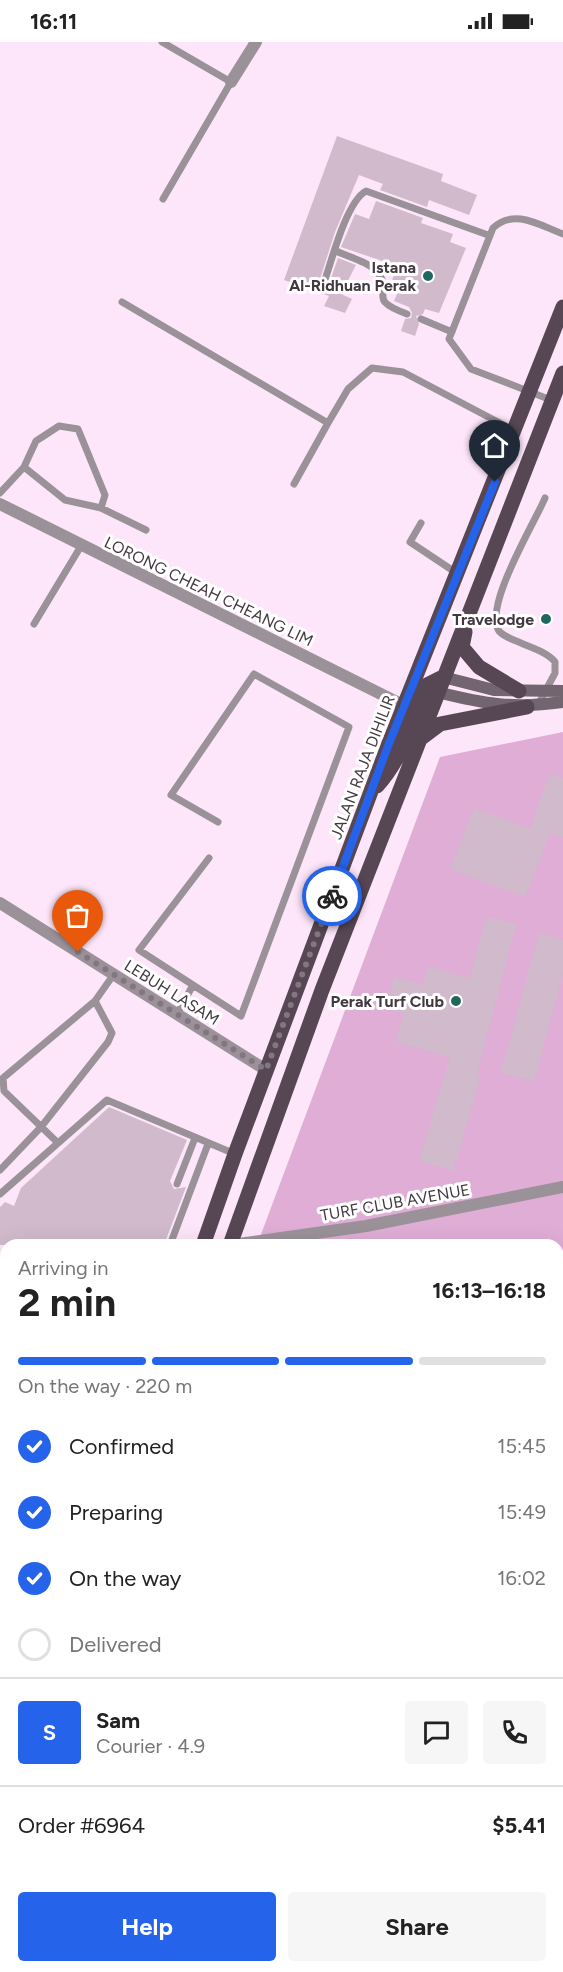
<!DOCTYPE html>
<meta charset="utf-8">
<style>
:root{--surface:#fff;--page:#f6f6f6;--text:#222;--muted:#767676;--line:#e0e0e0;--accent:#2563eb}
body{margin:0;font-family:Figtree,sans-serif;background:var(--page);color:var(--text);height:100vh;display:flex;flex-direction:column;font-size:22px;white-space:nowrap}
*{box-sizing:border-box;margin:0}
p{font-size:20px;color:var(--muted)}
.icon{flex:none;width:33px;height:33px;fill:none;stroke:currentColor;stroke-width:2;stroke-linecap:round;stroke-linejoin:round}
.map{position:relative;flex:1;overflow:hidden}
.panel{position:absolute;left:0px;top:1197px;width:564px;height:734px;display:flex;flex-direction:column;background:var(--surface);border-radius:18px 18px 0 0;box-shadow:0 6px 24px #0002}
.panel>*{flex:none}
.pin{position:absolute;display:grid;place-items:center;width:51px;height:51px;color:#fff;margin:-62px -26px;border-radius:50% 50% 50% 0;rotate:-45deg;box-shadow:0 0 6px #0007}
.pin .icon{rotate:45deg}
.courier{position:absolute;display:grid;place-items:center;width:60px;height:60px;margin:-30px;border:4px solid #2563eb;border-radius:50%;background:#fff;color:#222;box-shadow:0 2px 8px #0007}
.summary em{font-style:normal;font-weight:700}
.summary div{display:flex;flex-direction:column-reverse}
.summary{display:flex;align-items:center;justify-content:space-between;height:102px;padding:0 18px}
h1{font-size:39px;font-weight:700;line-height:45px}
.bar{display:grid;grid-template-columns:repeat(4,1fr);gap:9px 6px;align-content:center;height:72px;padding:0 18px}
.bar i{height:8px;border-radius:4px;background:var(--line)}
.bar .active{background:var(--accent)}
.bar p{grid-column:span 4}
.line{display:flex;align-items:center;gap:15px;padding:0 18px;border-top:2px solid var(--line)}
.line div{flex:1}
.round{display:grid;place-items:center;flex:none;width:63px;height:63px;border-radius:6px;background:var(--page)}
ol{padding:0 18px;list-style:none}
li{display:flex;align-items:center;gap:18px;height:66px}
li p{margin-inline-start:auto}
li .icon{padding:6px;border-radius:50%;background:var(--accent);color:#fff;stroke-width:4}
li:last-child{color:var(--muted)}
li i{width:33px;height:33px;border:3px solid var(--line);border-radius:50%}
.cta{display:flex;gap:12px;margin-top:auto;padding:12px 18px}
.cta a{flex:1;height:69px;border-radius:6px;background:var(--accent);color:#fff;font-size:24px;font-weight:700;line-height:69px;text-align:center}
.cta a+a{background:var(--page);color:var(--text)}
.status{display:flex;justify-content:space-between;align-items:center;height:42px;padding:0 30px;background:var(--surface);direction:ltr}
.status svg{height:16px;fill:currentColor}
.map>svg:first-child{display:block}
</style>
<div class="status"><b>16:11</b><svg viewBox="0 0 49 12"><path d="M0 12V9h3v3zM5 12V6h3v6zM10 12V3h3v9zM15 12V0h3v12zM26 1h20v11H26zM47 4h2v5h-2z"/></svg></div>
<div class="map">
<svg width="563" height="1930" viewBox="0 0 563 1930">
<rect width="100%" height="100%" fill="#fde6f9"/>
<path fill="#dfadd6" d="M563 690V1352L558 1353V1203H257L440 715Z
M0 1433 6 1435V1550L0 1548Z"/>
<path fill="#d0bacc" d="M337 94 443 132 441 139 477 153 469 173 429 158 427 165 380 148 383 142 359 133 335 190 318 243 321 249 327 248 338 216 356 223 341 252 352 257 345 271 324 264 329 254 284 238Z
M376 159 423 176 421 181 453 192 450 200 466 206 439 271 425 267 423 272 416 274 419 282 415 294 401 289 405 277 411 276 412 271 409 265 394 259 398 250 389 247 397 224 341 205 355 172 369 177Z
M550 731 563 736V795L550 791 525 855 450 827 474 766 530 787Z
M486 875 516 882 477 1032 481 1033 453 1129 419 1119 450 1015 396 1000 404 971 386 966 394 935 423 943 428 925 470 936Z
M539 891 563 898V932L534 1039 501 1031Z
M109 1065 187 1098 170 1139 174 1147 186 1145 164 1203H0V1165L5 1160 14 1164 21 1146Z"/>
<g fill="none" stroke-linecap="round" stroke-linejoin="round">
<path stroke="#bfadbc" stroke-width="2" stroke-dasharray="4.5 3" stroke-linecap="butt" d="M558 1873 563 1880"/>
<path stroke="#9b9199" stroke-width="7" d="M162 0 231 40 163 157
M336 209C349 215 369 220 378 231 395 253 364 256 407 272
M323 244C331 221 346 160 366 149L488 193
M122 260 328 381 348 347 372 326 403 330 513 388
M421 277 452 290
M551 358 471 327 449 297 493 186C515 166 539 183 563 192
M24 425 36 399 59 384 78 387 105 453 101 466
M294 442 328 381
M0 451 24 425 65 458 101 466 146 488
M421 481 410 500 458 532
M34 582 81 504
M538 663 555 631V620C543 605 508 600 499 589 483 565 534 482 545 456
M193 943 139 908 209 816
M177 972 193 943 241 974 349 685 254 632 171 753 218 780
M57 1100 4 1049 3 1036 95 959 114 932
M0 1128 41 1085 108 1000 112 991 95 959
M177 1142 195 1096
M0 1152 107 1058 235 1112
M170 1203 208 1102
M0 1293 6 1295
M0 1342 6 1344
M0 1419 6 1421
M558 1419 563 1418
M558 1477 563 1476
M45 1930 46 1924"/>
<path stroke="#9b9199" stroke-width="12" d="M231 40 256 0
M0 462 405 664
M0 861 266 1028
M232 1203 366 1184 563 1145
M558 1366 563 1365
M558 1781 563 1779
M66 1930 94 1924"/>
<path stroke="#736570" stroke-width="12" d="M443 635 494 648 563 649
M437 650C485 662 514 667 563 660"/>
<path stroke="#574754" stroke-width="15" d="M465 590 462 605 479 625 519 649
M420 697 440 682 527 665
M377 744C403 715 413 679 427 643L443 635
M203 1203 235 1112 388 704 563 265
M230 1203 322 948 563 331
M0 1742 6 1727
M0 1813 6 1797"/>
</g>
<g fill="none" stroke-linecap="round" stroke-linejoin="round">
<path stroke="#837681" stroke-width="6" stroke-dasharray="0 10.8" d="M78 910 266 1028 332 854"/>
<path stroke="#2563eb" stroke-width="8" d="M332 854 388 704 495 440"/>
</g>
<g fill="#20685f" stroke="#fff" stroke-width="2">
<circle cx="428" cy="234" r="6"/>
<circle cx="546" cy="577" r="6"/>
<circle cx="456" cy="959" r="6"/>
</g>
<g text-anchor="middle" stroke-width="6" stroke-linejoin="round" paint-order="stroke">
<g font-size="16" font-weight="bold" fill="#423940" stroke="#fff" text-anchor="end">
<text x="416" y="231">Istana<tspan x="416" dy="18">Al-Ridhuan Perak</tspan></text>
<text x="534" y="583">Travelodge</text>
<text x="444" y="965">Perak Turf Club</text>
</g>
<g font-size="16" fill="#423940" stroke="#fff">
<text transform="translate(209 549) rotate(26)" y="6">LORONG CHEAH CHEANG LIM</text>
<text transform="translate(362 725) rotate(-69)" y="6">JALAN RAJA DIHILIR</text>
<text transform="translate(172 950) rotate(32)" y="6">LEBUH LASAM</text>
<text transform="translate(395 1160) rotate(-10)" y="6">TURF CLUB AVENUE</text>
</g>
</g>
</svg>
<div class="pin" style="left:78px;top:910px;background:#ea580c"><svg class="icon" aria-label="bag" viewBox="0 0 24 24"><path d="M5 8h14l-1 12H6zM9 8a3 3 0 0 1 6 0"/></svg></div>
<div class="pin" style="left:495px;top:440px;background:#1f2937"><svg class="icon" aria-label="home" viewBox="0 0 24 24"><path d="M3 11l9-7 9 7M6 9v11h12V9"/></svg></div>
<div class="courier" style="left:332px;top:854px"><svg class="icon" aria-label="bike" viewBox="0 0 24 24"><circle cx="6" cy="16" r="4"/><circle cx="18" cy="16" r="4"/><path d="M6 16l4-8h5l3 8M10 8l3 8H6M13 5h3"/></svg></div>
<section class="panel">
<div class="summary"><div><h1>2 min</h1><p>Arriving in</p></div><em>16:13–16:18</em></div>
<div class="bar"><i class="active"></i><i class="active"></i><i class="active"></i><i></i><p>On the way · 220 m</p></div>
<ol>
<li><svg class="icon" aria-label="check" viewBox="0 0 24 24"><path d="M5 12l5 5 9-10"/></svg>Confirmed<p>15:45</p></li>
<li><svg class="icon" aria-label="check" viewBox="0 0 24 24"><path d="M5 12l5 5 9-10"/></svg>Preparing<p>15:49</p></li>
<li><svg class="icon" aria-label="check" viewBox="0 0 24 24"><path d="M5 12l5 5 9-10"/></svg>On the way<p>16:02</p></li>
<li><i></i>Delivered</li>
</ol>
<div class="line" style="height:108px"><b class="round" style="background:var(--accent);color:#fff">S</b><div><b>Sam</b><p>Courier · 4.9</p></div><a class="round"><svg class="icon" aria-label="chat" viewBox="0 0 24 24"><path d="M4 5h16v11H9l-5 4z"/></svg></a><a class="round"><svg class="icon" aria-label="phone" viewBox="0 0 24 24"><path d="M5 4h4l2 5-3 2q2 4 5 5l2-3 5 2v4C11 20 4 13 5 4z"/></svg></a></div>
<div class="line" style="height:78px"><div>Order #6964</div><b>$5.41</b></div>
<div class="cta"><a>Help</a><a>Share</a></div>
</section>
</div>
